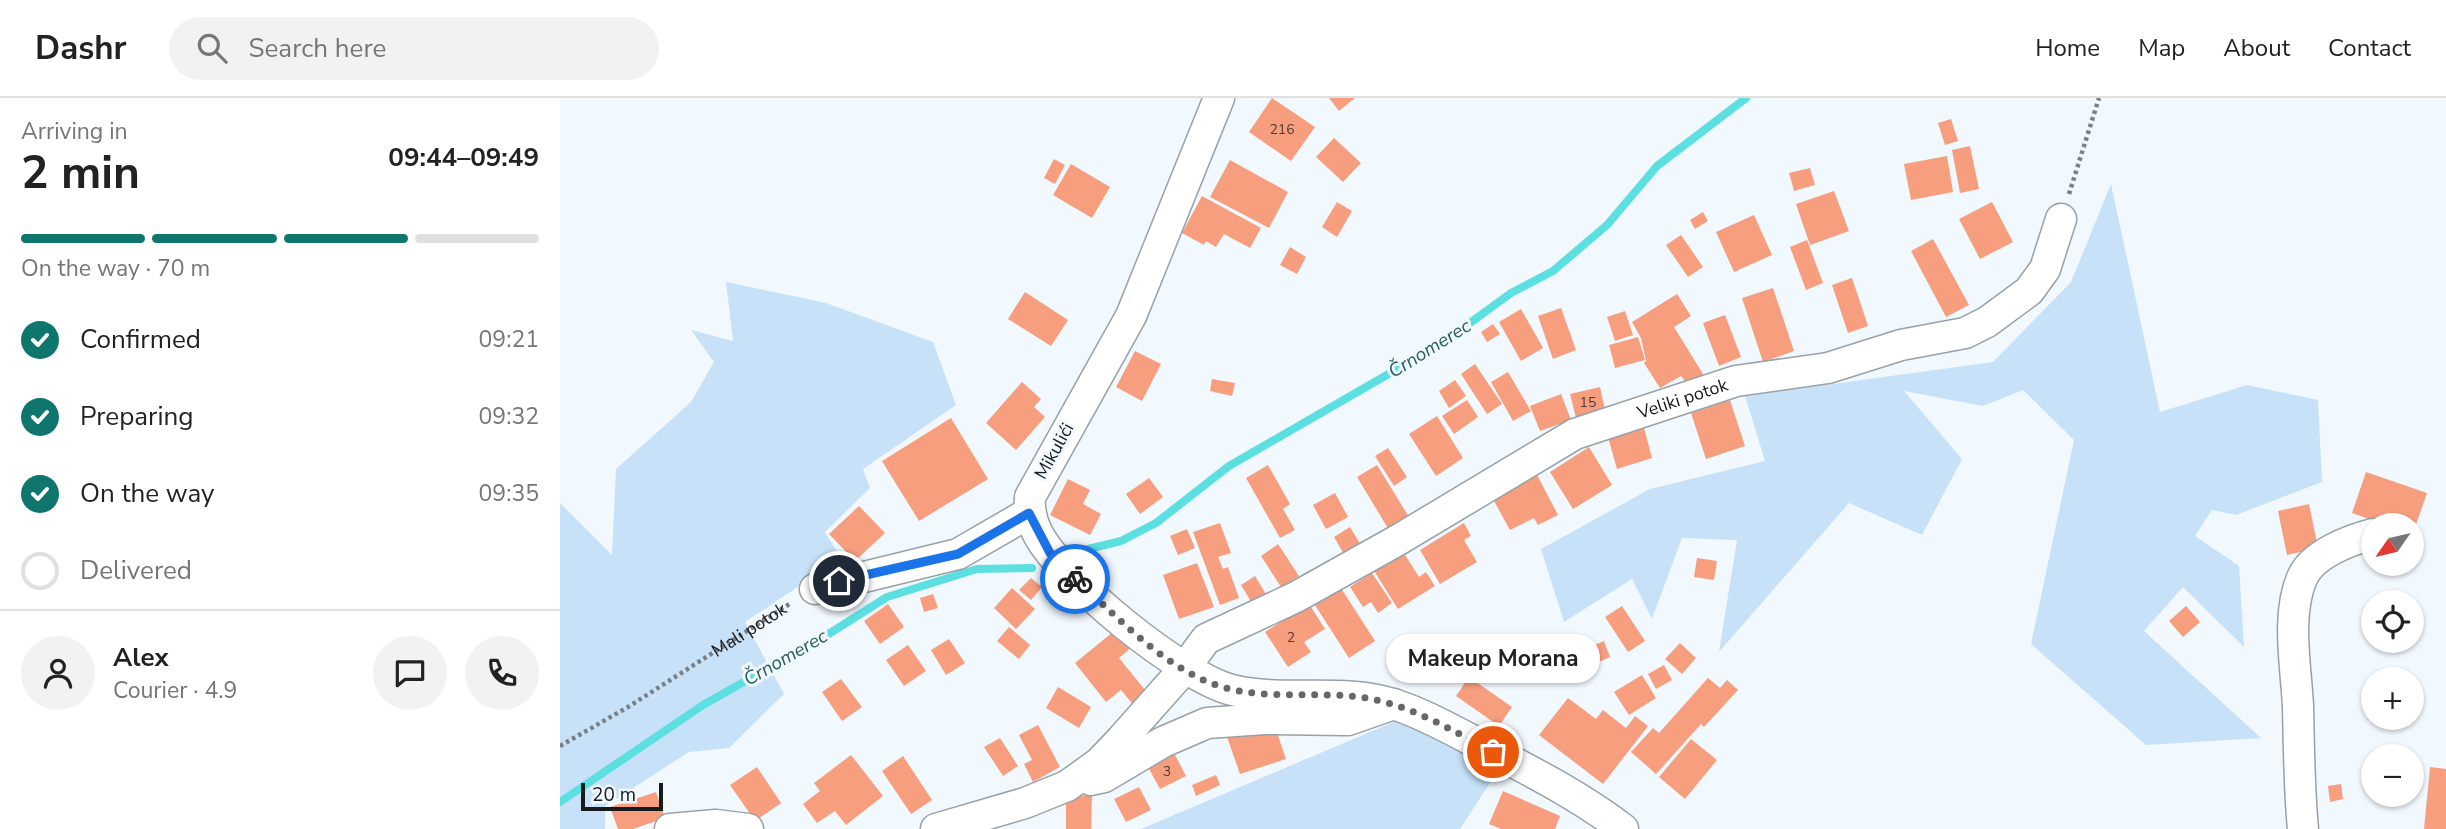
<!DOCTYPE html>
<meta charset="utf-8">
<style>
:root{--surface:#fff;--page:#f2f2f2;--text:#222;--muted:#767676;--line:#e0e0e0;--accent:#0f766e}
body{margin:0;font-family:"Nunito Sans",sans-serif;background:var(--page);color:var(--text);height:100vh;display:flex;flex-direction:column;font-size:26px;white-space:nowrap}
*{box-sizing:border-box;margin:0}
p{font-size:23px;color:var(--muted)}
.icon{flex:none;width:38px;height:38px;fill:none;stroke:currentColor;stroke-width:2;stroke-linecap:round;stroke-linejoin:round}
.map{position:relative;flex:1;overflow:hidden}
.side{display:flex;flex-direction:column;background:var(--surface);width:560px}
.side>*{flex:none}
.needle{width:46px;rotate:236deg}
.controls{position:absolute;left:1801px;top:415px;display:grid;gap:14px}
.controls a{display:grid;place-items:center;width:63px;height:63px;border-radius:50%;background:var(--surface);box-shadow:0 2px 5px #0004;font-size:35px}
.scale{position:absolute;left:21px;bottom:18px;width:82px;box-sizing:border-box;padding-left:7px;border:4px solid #181b1d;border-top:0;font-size:19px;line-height:24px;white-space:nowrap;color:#181b1d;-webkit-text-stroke:5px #f1f8fe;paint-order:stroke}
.pin{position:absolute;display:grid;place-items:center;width:60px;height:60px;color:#fff;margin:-30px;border:4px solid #fff;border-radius:50%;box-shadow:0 2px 7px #0007}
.courier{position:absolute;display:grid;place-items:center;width:70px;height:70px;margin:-35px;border:5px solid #1a73e8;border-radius:50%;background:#fff;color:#222;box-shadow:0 2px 9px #0007}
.bubble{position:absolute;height:49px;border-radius:24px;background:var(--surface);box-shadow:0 2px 5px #0004;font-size:23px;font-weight:700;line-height:49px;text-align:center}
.head em{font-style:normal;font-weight:700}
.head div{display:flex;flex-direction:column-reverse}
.head{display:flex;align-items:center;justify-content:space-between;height:119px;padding:0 21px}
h1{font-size:46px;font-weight:700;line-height:52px}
.bar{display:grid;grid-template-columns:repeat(4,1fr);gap:10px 7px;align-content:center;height:84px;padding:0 21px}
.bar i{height:9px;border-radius:5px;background:var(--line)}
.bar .on{background:var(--accent)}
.bar p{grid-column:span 4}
.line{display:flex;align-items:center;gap:18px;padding:0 21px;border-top:2px solid var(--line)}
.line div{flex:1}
.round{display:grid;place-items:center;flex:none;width:74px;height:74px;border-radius:37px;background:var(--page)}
ol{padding:0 21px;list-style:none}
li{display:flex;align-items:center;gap:21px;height:77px}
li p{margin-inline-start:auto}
li .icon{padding:7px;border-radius:50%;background:var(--accent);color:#fff;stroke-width:4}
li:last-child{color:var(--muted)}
li i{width:38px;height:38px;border:4px solid var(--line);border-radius:50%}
header{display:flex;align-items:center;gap:42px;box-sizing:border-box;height:98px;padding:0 35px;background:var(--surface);border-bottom:2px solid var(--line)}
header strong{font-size:33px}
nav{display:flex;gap:38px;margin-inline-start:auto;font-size:24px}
.search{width:490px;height:63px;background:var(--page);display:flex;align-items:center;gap:18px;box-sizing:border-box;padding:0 24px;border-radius:38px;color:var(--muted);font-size:26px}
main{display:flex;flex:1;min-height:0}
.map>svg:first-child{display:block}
</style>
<header>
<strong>Dashr</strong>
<div class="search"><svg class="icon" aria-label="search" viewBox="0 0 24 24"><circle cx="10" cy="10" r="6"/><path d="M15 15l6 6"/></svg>Search here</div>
<nav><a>Home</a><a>Map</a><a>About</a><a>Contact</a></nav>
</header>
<main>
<section class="side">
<div class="head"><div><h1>2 min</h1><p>Arriving in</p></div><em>09:44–09:49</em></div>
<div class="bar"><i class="on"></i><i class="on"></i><i class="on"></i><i></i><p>On the way · 70 m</p></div>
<ol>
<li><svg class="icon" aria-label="check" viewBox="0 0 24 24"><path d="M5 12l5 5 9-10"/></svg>Confirmed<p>09:21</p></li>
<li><svg class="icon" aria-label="check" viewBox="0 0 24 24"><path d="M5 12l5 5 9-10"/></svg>Preparing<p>09:32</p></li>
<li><svg class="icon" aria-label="check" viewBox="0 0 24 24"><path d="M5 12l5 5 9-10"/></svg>On the way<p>09:35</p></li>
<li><i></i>Delivered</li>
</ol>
<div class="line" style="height:126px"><a class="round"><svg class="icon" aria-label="person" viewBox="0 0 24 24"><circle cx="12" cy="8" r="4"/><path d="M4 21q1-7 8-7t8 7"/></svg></a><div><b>Alex</b><p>Courier · 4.9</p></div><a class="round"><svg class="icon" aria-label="chat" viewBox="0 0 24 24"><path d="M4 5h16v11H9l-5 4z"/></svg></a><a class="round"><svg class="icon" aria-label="phone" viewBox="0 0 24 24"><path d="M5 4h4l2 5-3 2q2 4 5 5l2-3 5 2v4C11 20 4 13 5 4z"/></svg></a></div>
</section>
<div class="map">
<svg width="1886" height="731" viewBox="0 0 1886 731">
<rect width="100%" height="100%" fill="#f1f8fe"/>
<path fill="#c7e2f8" d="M1551 86 1600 314 1687 287 1758 302 1762 384 1676 417 1652 412 1635 438 1679 468 1684 549 1623 489 1584 533 1701 640 1586 647 1471 546 1514 342 1463 292 1423 308 1344 293 1402 361 1362 437 1289 405 1159 554 1177 442 1122 440 1092 521 1072 481 1004 524 981 451 1090 391 1205 363 1185 298 1433 264 1511 184Z
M166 184 266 205 373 244 396 307 303 371 310 390 265 434 281 460 185 524 224 596 169 650 129 654 45 708V731H0V405L52 457 56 371 131 304 154 264 131 232 173 243Z
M836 623 873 633 941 668 900 731H581Z"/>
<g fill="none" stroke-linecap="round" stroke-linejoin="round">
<path stroke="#5bdfe0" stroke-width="8" d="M520 453 561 443 596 425 669 368 884 244 951 195 993 173 1047 127 1097 68 1186 0
M0 704 143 607 267 537 327 499 417 471 472 470"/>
</g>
<path fill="#f69e7e" d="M712 0 755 29 731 63 689 34Z
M769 0H795L779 13Z
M1391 21 1398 43 1385 47 1378 25Z
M774 40 801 65 783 84 756 59Z
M1410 48 1419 91 1400 95 1392 52Z
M1387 58 1393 94 1351 102 1344 66Z
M494 61 505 67 495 86 484 80Z
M670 62 728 94 709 130 650 99Z
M511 66 550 89 532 120 493 97Z
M1250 70 1255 87 1234 93 1229 75Z
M1274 93 1289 133 1250 147 1236 106Z
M642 98 701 130 690 150 664 136 656 149 646 143 644 147 622 135Z
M777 104 792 113 777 139 762 129Z
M1432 104 1453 144 1420 161 1399 121Z
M1143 114 1148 123 1135 131 1130 122Z
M1194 117 1212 157 1174 174 1156 134Z
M1121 137 1143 169 1128 179 1106 147Z
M1373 141 1409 207 1386 219 1351 153Z
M1247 142 1263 185 1246 192 1230 149Z
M730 149 746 159 737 176 720 167Z
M1292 180 1308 228 1288 235 1272 187Z
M1213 190 1234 253 1203 264 1182 200Z
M465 194 508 222 491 248 448 221Z
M1117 196 1131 218 1114 229 1143 276 1127 286 1121 278 1100 290 1084 265 1086 263 1081 240 1072 224Z
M1001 210 1016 252 993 261 978 218Z
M961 211 983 250 961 263 939 224Z
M1065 213 1073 237 1055 243 1047 219Z
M1165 217 1181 259 1159 268 1143 225Z
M933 226 940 236 927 244 921 234Z
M1078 239 1085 262 1055 270 1049 247Z
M575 253 601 266 582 303 556 289Z
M915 266 942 306 927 316 901 276Z
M948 274 971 313 953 323 931 284Z
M652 281 675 285 672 298 650 293Z
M895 282 906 298 889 310 879 293Z
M462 284 481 301 474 309 485 319 456 352 426 325Z
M1040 289 1045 312 1016 320 1010 296Z
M1001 296 1011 322 980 333 970 308Z
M907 302 918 319 894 336 882 318Z
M1170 302 1185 348 1146 361 1131 315Z
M877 318 903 360 876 378 849 336Z
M391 320 428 381 359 423 322 363Z
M1082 322 1092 360 1057 371 1046 332Z
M1029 349 1052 387 1013 411 990 374Z
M828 350 847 379 834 388 815 358Z
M708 367 730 406 723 411 735 432 720 440 686 380Z
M817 367 849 419 829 432 797 379Z
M974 371 998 417 978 427 974 420 950 432 934 403 940 399 936 392Z
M1806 374 1867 395 1852 438V427H1826L1792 415Z
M589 380 603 399 580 416 566 396Z
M508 381 530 392 523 406 541 416 530 437 490 417Z
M775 395 788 419 766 431 753 407Z
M1749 406 1758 450 1727 457 1718 413Z
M299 408 325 435 295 463 269 436Z
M660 425 671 455 658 459 663 471 668 469 679 500 660 507 633 434Z
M904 425 911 438 904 442 917 464 880 486 860 452Z
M790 429 802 449 785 458 774 439Z
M627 431 635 450 618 457 610 438Z
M718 446 739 478 721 489 701 458Z
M840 449 859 479 866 474 875 488 838 511 811 468Z
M1137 460 1157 463 1154 482 1134 479Z
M637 465 654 509 619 521 603 477Z
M812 475 832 505 818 515 811 504 803 509 790 489Z
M695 478 706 496 692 505 681 487Z
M471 480 482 489 471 502 459 492Z
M779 487 815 543 789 560 753 504Z
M452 490 475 511 456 531 434 510Z
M373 496 378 510 364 514 360 500Z
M328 506 344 529 320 546 304 523Z
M749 506 765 531 744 544 751 554 728 569 705 534Z
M1062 508 1085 543 1068 554 1045 519Z
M1626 508 1640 524 1623 539 1609 523Z
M449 529 470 547 459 561 437 543Z
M559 529 573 548 559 560 590 598 575 609 561 592 546 604 515 565Z
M389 541 405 565 386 577 371 552Z
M1044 543 1050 559 1034 566 1027 550Z
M933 545 937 557 915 564 911 552Z
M1120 545 1136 560 1122 576 1105 561Z
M348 547 366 573 344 588 326 562Z
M952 548H971L972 577 953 578Z
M1013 555 1015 579 983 582 981 558Z
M1104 567 1112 582 1096 591 1088 576Z
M1082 577 1096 600 1069 617 1054 594Z
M909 579 952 609 939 628 896 598Z
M1148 580 1160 590 1167 582 1178 592 1144 629 1141 626 1096 676 1071 654 1093 630 1099 635Z
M281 581 302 609 282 623 262 594Z
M498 589 531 609 519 630 486 610Z
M1008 600 1036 621 1043 612 1066 630 1075 618 1088 628 1043 686 979 637Z
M713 623 726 661 680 676 667 639Z
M478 627 500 669 473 684 464 666 472 662 459 637Z
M440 640 458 668 443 678 424 649Z
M1131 641 1157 662 1125 701 1099 679Z
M614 655 626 678 600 691 588 669Z
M291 657 323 698 286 727 275 713 257 725 243 706 260 693 254 685Z
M343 658 372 702 351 716 322 673Z
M197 669 221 705 195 723 170 687Z
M1870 669 1886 671V731H1864Z
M656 677 660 687 636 698 632 687Z
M1781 686 1783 701 1770 704 1768 688Z
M579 689 591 712 566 724 554 701Z
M943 693 1000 718 995 731H941L929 726Z
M96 694 105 720 73 731H58L50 709Z
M506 697 532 698 531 731H506Z"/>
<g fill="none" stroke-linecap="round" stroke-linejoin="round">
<g stroke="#99a1a8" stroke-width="33">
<g id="minor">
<path d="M659 0 571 218 470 399C469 412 471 422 477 434 500 481 621 579 672 592 726 605 783 589 836 607 867 617 897 635 927 650 974 675 1020 698 1063 731"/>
<path d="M255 491 398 456 469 415"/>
<path d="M530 682 544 679 603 644 647 625 704 621 788 622 834 606"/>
<path d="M110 731 156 727 188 731"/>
<path id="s2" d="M376 731 465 705 507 688 539 665 561 642 624 571 646 541 736 499 838 442 1015 336 1176 283 1268 270 1341 247 1405 235 1427 224 1469 193 1485 171 1501 121"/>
<path d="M1743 731C1739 690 1739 649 1738 608 1736 569 1726 517 1742 480 1752 456 1790 442 1813 436"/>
</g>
</g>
<g stroke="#7a7f83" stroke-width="4.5" stroke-dasharray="3.5 3.5" stroke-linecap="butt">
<path d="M1509 96 1539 0"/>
<path id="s1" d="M0 648 68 609 231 505"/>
</g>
<use href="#minor" stroke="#fff" stroke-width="30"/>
</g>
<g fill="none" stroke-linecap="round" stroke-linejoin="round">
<path stroke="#64686c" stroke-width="7" stroke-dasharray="0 12.6" d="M515 481C557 518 602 568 656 587 703 603 752 593 800 599 849 606 890 631 933 654"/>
<path stroke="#1a73e8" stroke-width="9" d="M279 483 398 456 469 415 490 455 515 481"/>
</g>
<g text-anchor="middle" stroke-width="6" stroke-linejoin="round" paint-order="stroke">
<g font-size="14" fill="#503c35">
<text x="722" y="36">216</text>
<text x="1028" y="309">15</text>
<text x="731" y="544">2</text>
<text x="607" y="678">3</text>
</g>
<g font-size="18" fill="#181b1d" stroke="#f1f8fe">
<text dy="6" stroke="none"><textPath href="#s2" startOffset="877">Veliki potok</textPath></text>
<text transform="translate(494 353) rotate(-61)" y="6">Mikulići</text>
<text dy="6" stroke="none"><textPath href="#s1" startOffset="222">Mali potok</textPath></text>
</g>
<g font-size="19" font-style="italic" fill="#285f5f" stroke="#f1f8fe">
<text transform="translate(869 250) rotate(-32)" y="7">Črnomerec</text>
<text transform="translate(225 559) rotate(-30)" y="7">Črnomerec</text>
</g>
</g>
</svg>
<div class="controls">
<a><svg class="needle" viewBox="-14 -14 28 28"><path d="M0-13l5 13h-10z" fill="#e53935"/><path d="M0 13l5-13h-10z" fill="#767676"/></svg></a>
<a><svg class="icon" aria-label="locate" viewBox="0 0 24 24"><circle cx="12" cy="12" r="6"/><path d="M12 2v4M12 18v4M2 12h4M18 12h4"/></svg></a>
<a>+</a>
<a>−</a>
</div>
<div class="scale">20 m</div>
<div class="pin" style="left:933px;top:654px;background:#ea580c"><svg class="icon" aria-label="bag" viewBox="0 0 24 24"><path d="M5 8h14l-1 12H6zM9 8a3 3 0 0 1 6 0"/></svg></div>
<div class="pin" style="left:279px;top:483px;background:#1f2937"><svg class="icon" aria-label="home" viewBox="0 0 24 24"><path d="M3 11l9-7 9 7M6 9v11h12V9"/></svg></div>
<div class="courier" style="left:515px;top:481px"><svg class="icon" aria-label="bike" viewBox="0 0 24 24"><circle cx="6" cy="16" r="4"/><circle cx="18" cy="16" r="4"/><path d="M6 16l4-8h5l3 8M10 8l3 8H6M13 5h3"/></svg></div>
<div class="bubble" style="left:826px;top:536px;width:214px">Makeup Morana</div>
</div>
</main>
